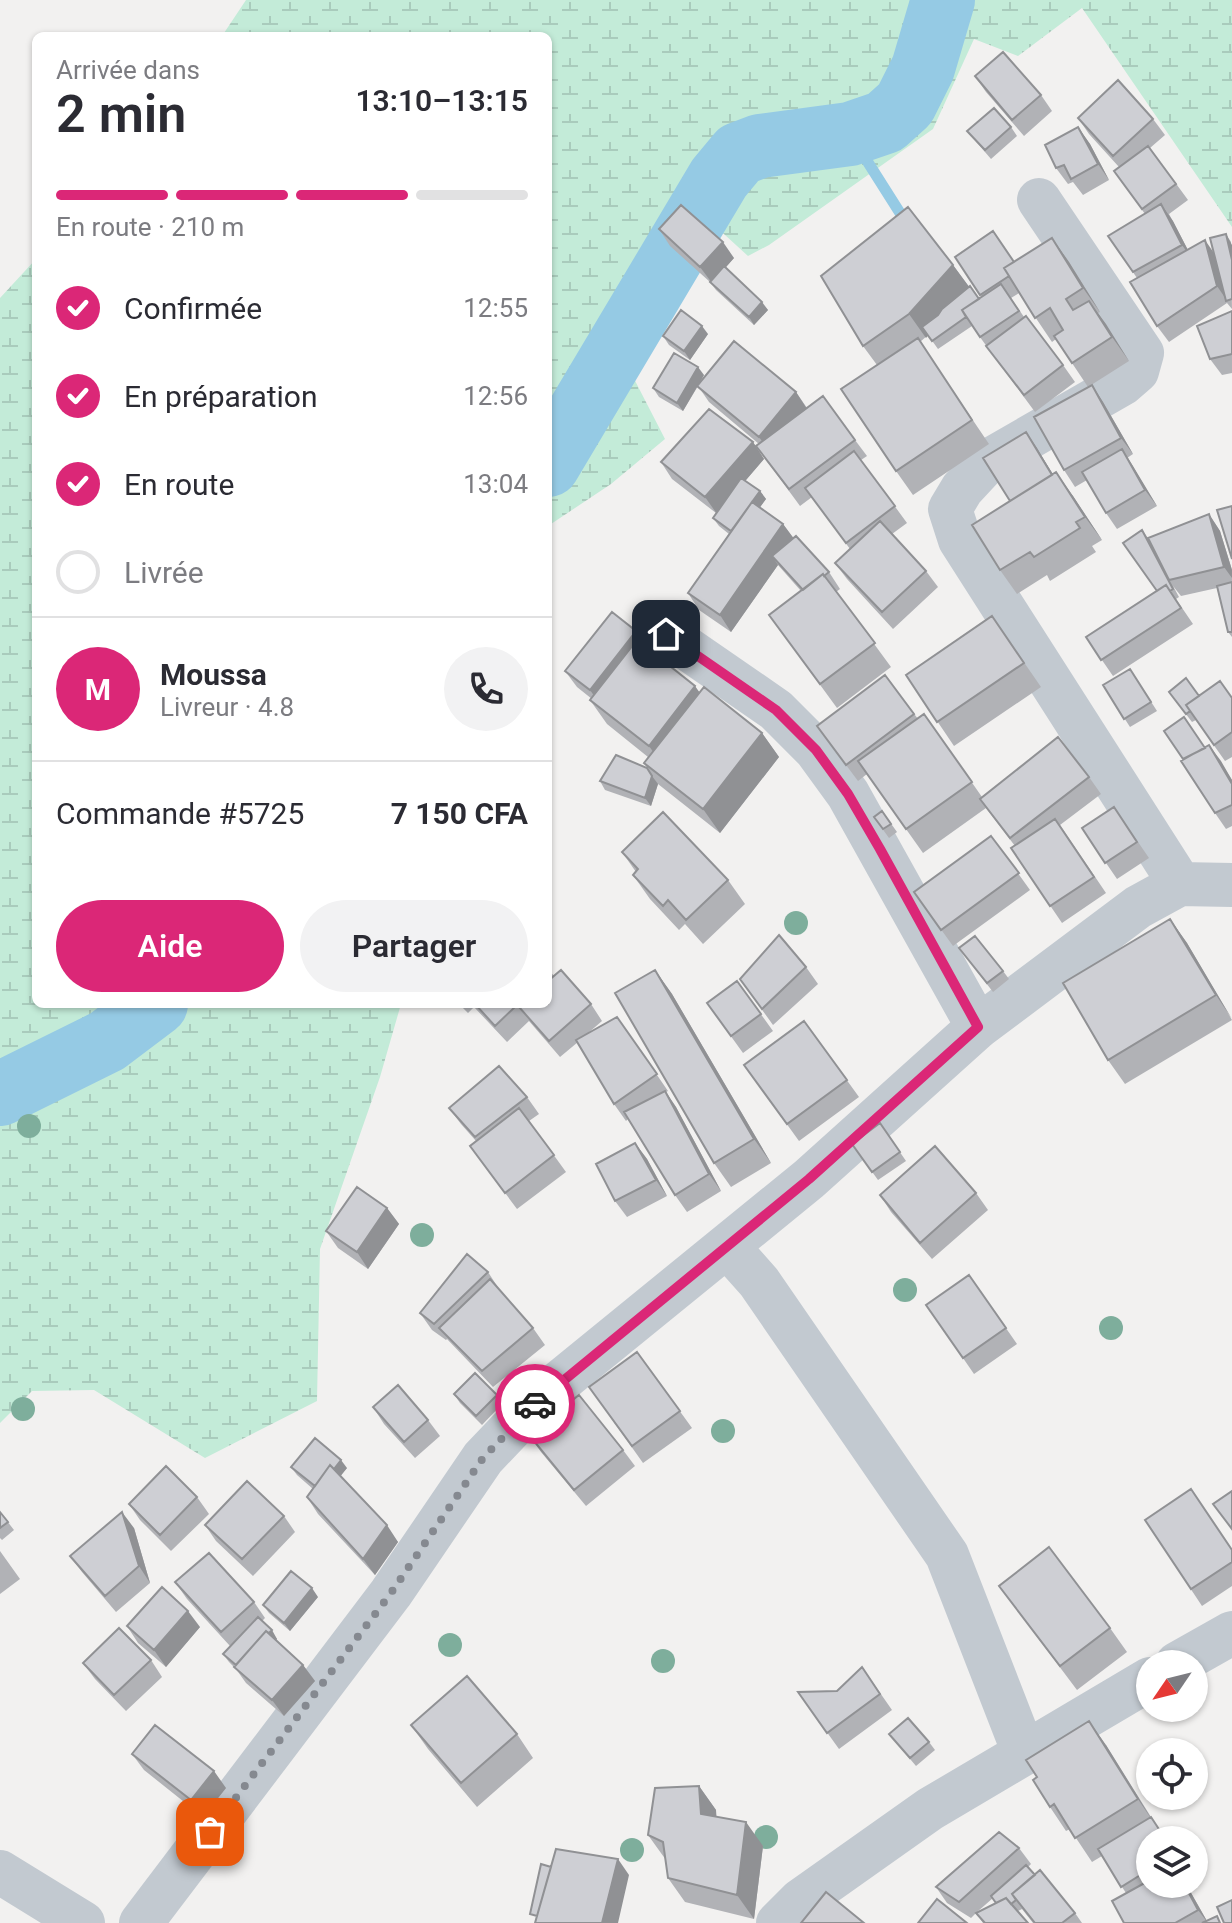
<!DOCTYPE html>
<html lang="fr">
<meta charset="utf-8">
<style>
:root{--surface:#fff;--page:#f2f2f3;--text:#2b2b33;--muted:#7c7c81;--line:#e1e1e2;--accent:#db2777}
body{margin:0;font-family:Roboto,sans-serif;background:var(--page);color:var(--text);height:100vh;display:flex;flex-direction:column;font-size:30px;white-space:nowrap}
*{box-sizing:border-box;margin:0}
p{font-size:26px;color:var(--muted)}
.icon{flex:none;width:44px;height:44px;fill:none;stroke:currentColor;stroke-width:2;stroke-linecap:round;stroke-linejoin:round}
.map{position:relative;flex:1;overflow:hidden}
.details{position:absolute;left:32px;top:32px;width:520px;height:976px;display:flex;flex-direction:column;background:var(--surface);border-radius:12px;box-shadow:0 2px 6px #0004}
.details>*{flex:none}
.needle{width:52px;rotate:235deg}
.tools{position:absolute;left:1136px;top:1650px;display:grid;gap:16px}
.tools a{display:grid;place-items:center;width:72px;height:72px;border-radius:50%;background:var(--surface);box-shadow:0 2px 6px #0004;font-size:40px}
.pin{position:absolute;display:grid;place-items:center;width:68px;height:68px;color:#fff;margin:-34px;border-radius:16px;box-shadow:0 4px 12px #0006}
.courier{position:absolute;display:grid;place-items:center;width:80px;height:80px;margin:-40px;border:6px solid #db2777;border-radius:50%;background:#fff;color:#222;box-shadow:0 2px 10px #0007}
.headline em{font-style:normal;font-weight:600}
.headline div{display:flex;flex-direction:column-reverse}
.headline{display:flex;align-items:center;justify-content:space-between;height:136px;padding:0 24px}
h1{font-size:52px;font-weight:600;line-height:60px}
.bar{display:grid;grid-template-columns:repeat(4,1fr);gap:12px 8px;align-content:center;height:96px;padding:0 24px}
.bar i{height:10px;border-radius:6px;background:var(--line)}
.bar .on{background:var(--accent)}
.bar p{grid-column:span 4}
.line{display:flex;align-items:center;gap:20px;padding:0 24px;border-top:2px solid var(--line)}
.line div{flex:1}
.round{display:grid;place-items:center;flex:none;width:84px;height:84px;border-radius:42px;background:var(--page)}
ol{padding:0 24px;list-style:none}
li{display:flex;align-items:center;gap:24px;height:88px}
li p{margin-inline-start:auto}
li .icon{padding:8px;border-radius:50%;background:var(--accent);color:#fff;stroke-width:4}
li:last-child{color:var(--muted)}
li i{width:44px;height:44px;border:4px solid var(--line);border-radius:50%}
.action{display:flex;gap:16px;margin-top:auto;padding:16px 24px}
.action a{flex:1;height:92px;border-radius:48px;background:var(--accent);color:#fff;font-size:32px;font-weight:600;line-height:92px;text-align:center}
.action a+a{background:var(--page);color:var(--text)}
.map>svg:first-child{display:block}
</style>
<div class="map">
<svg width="1232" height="1923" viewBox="0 0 1232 1923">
<defs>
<pattern id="wetland-marsh" width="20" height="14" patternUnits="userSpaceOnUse" patternTransform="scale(2)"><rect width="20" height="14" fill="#c3ebd8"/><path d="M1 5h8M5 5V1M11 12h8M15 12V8" fill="none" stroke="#a9cbbc"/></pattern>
</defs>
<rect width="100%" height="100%" fill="#f2f1f0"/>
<path fill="url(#wetland-marsh)" d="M246 0H1232V227L1082 8 1018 56 974 39 933 129 769 245 748 256 702 214 651 246 662 318 630 371 665 439 611 484 548 526V36H222Z
M36 259V1004H401L380 1077 320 1249 317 1401 205 1458 94 1390 32 1391 0 1423V298Z"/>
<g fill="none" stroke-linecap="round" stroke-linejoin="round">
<path stroke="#95cae4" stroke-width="11" d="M850 134 907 224"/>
<path stroke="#95cae4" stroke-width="64" d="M548 465 719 178 739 154 760 146 850 134 885 122 905 104 923 68 943 0
M0 1094 107 1041 156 1004"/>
<path stroke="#c2c9d0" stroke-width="44" d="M1039 200 1142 353 1137 371 1122 384 988 461 962 489 950 509 960 540 1180 884
M666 634 776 710 816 750 848 794 978 1027
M727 1246 759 1282 947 1555 1024 1753
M1177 1664 1232 1633
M0 1872 83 1923
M141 1923 391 1593 483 1458 540 1398 809 1179 978 1027 1138 907 1180 884 1232 885
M778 1923 800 1901 930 1809 1150 1679"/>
</g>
<g fill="#7eae9c">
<circle cx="796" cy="923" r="12"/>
<circle cx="29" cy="1126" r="12"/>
<circle cx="422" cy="1235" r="12"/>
<circle cx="905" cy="1290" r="12"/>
<circle cx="1111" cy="1328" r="12"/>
<circle cx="23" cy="1409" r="12"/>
<circle cx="723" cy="1431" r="12"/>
<circle cx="450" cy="1645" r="12"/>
<circle cx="663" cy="1661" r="12"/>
<circle cx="766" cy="1837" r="12"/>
<circle cx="632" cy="1850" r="12"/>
</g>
<path fill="#b1b2b6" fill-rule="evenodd" d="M975 76 1041 95 1052 111 1024 136 986 92Z
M1078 118 1153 119 1165 135 1150 148 1188 200 1169 214 1188 250 1213 252 1226 234 1231 242 1232 309 1227 303 1169 342 1157 326 1137 278 1108 236 1145 214 1114 171 1119 167 1089 134Z
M1011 127 1017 136 991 159 967 131Z
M1078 127 1090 144 1109 180 1083 195 1073 182 1068 184 1056 168Z
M659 229 734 258 725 268 768 310 754 325 716 290 710 282 670 246Z
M1052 238 1069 262 1100 312 1098 313 1129 361 1088 387 1056 339 1052 342 1019 293 1011 298 1024 317 1063 365 1075 382 1035 412 998 362 972 326 938 349 928 335 920 342 989 444 913 495 896 471 877 365 863 346 953 265 969 287 979 299 982 297 955 257 1014 262Z
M1232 311V373L1222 375 1210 359Z
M708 334 690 360 669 345 663 336Z
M704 375 699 384 796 392 807 408 855 440 867 456 861 460 907 523 892 534 926 571 938 587 893 629 847 579 835 563 850 549 812 497 800 506 756 446 759 444 709 402 698 386 683 411 659 397 653 388Z
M1092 385 1103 402 1133 454 1127 458 1157 506 1117 529 1106 513 1087 480 1075 487 1064 470Z
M1026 432 1053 474 1073 496 1102 540 1092 546 1096 552 1050 581 1047 575 1017 594 1000 570 1010 501Z
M753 442 764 459 745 481 760 491 766 499 760 507 783 524 793 538 829 572 840 589 836 592 891 667 837 708 769 615 801 591 778 565 731 632 699 610 688 593 729 534 719 526 713 518 716 513 672 479 661 462Z
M1209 514 1220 531 1232 570V637L1228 632 1217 588 1181 596 1173 586 1179 597 1176 599 1193 624 1113 676 1086 637 1157 591 1142 530 1148 538Z
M992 616 1041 687 954 746 906 675Z
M648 647 647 648 699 692 762 733 779 757 720 833 658 784 651 806 605 790 600 781 647 768 644 763 648 757 607 724 590 700 592 699 577 687 565 671Z
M1130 669 1157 711 1130 727 1103 685Z
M885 675 918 719 924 714 982 797 1089 777 1101 794 1060 825 1106 893 1062 923 1011 848 1015 846 986 808 923 853 867 774 858 781 817 726Z
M1169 692 1232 698V757L1225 761 1196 720 1192 722Z
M1209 745 1232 780V826L1226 829 1215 813 1183 759Z
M1114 807 1149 858 1117 879 1082 828Z
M882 811 897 832 889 838 874 817Z
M991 836 1030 890 953 946 914 892Z
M622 852 728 880 745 904 703 944 685 924 679 930 650 899 633 875 636 872Z
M1170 919 1187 943 1232 1020 1125 1084 1108 1060Z
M959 948 1003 971 1009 979 993 992Z
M806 967 818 984 773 1025 740 979Z
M548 969 554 976 591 1004 602 1021 587 1034 617 1017 668 1091 666 1092 676 1107 721 1191 687 1212 675 1195 628 1119 626 1121 614 1104 578 1042 560 1057 529 1021 507 1042 474 1007 468 1013 459 1004H548Z
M655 970 672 994 771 1163 731 1187 714 1163Z
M737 981 773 1031 743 1053 707 1003Z
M804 1021 859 1097 799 1141 744 1065Z
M527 1097 539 1114 529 1121 566 1172 517 1209 470 1146 476 1141 461 1124 449 1108Z
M880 1123 906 1161 878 1180 852 1144Z
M635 1143 647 1159 667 1196 627 1217 615 1201Z
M976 1193 988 1210 932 1259 891 1212 880 1195Z
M387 1208 399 1224 368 1269 338 1248 326 1231Z
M488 1272 499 1289 533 1328 545 1345 493 1387 447 1339 446 1340 432 1330 420 1313Z
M969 1275 1017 1344 974 1374 963 1358Z
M637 1352 692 1428 643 1463 589 1387Z
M454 1394 497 1395 503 1403 482 1425 460 1403Z
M373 1407 428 1420 440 1436 415 1458 384 1424Z
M529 1435 623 1450 635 1466 586 1506 541 1452Z
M291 1467 347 1468 340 1476 398 1542 375 1575 318 1514 307 1497 313 1489 297 1475Z
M197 1497 209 1514 171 1551 140 1520 129 1504Z
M0 1512 14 1530 2 1540 0 1538Z
M284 1516 295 1532 253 1576 216 1541 205 1525Z
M1145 1520 1232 1550V1586L1202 1606Z
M134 1528 150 1583 116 1612 82 1572 70 1556Z
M0 1551 20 1579 0 1594Z
M175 1582 254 1602 265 1618 262 1621 277 1639 276 1640 303 1665 315 1681 284 1716 246 1683 236 1669 229 1662 223 1654 230 1646 187 1599Z
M999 1586 1110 1628 1127 1652 1077 1690Z
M318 1597 290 1631 269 1613 263 1605Z
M127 1626 200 1627 166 1667 138 1643Z
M151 1660 162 1677 126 1711 95 1679 83 1663Z
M862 1667 892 1710 839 1749 798 1692 837 1691Z
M411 1725 517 1734 533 1758 477 1807 428 1749Z
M889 1734 929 1742 935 1750 916 1766Z
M1106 1745 1151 1817 1150 1884H1186L1207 1921 1222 1923H1124L1126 1893 1102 1856 1092 1862 1070 1829 1066 1831 1050 1807Z
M132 1754 226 1788 203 1817 144 1770Z
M699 1786 716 1810V1817L763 1846 754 1919 685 1902 668 1878 666 1860 648 1835Z
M1019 1848 1031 1864 1028 1867 1075 1913 1082 1923H1033L1022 1909 1018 1911 1028 1923H983L976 1913 971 1918 947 1903 936 1887ZM993 1898 996 1903 977 1912Z"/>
<path fill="#909194" d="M1078 127 1090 144 1109 180 1098 164Z
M1161 204 1173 221 1194 262 1182 245Z
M1226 234 1232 245V260Z
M1052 238 1069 262 1100 312 1083 288Z
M1205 240 1216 256 1228 302 1217 286Z
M723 242 734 258 712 283 700 267Z
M953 265 970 288 926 338 909 314Z
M1089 301 1106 324 1129 361 1112 337Z
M762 302 768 310 754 325 749 317Z
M702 326 708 334 690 360 684 351Z
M698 367 704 375 683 411 677 403Z
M1092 385 1103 402 1133 454 1121 438Z
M796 392 807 409 771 454 759 437Z
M1026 432 1037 448 1065 495 1054 478Z
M753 442 764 459 717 514 705 497Z
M1122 449 1133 466 1157 506 1145 490Z
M1056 472 1073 496 1102 540 1085 517Z
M760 491 766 499 737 539 731 531Z
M1209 514 1220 531 1232 570V578L1224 567Z
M783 524 795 540 772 556 778 565 731 632 720 615Z
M636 631 648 647 602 707 590 690Z
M695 686 712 710 666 770 649 746Z
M762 733 779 757 720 833 703 809Z
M1209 745 1221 761 1232 780V784Z
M652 776 658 784 651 806 645 798Z
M1170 919 1187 943 1232 1019 1216 995Z
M655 970 672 994 771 1163 754 1139Z
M665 1091 676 1107 721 1191 709 1174Z
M635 1143 647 1159 667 1196 656 1180Z
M387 1208 399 1224 368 1269 357 1252Z
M341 1460 347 1468 324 1497 318 1489Z
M122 1512 134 1528 150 1583 139 1566Z
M387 1525 398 1542 375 1575 363 1559Z
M312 1588 318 1597 290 1631 284 1623Z
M188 1611 200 1627 166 1667 154 1650Z
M272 1630 277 1639 243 1675 238 1667Z
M303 1665 315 1681 284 1716 272 1700Z
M1089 1721 1106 1745 1154 1823 1138 1799Z
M214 1771 226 1788 203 1817 191 1800Z
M699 1786 716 1810 718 1838 701 1814Z
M746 1822 763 1846 754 1919 737 1895Z
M618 1859 629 1875 618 1923H602Z
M1184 1884H1186L1208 1923 1198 1910Z"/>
<path fill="#cecfd4" stroke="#909194" stroke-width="2" d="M1003 52 1041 95 1012 120 975 76Z
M1118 80 1153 119 1113 156 1078 118Z
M994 108 1011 127 985 150 967 131Z
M1078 127 1098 164 1071 179 1064 165 1056 168 1045 145Z
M1148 146 1176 184 1142 209 1114 171Z
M1161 204 1182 245 1133 272 1108 236Z
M681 205 723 242 700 267 659 229Z
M908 207 953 265 909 314 863 346 821 276Z
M993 231 1014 262 1004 268 1009 276 980 295 955 257Z
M1226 234 1232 260V299L1226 301 1210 238Z
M1052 238 1083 288 1066 299 1073 310 1089 301 1112 337 1072 363 1054 336 1063 330 1050 308 1035 318 1004 268Z
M1205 240 1217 286 1157 326 1130 282Z
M724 266 762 302 749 317 710 282Z
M1001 284 1019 311 980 337 962 310Z
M970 286 979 299 962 310 966 317 932 341 922 327 938 315 942 309Z
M681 310 702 326 684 351 663 336Z
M1232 311V354L1210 359 1197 326Z
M1026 316 1063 365 1024 395 986 346Z
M918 338 972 420 896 471 841 389Z
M734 341 796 392 759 437 697 386Z
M674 353 698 367 677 403 653 388Z
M1092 385 1121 438 1064 470 1034 417Z
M823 396 855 440 789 489 756 446Z
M709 409 753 442 705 497 661 462Z
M1026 432 1052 475 1010 501 983 458Z
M1122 449 1145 490 1106 513 1082 472Z
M854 451 895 506 846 543 805 488Z
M1056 472 1085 517 1076 522 1080 528 1034 557 1030 552 1000 570 972 525Z
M741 478 760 491 731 531 713 518Z
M752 502 783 524 720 615 688 593Z
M1232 506V559L1217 510Z
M1209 514 1224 567 1169 580 1148 538Z
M880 521 926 571 882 612 835 563Z
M1142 530 1173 589 1170 591 1166 585 1157 591 1123 543Z
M796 536 829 572 824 576 823 574 803 590 772 556Z
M823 574 875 643 820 684 769 615Z
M1232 582V632H1228L1217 586Z
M1166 585 1181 608 1101 660 1086 637Z
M612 612 636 631 590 690 565 671Z
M992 616 1024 663 937 722 906 675Z
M637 640 695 686 649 746 590 700Z
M1130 669 1151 702 1124 719 1103 685Z
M885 675 914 714 846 765 817 726Z
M1186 678 1199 696 1186 705 1190 711 1186 714 1169 692Z
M1220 681 1232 698V732L1214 745 1186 705Z
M704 687 762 733 703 809 644 763Z
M924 714 972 782 906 829 858 761Z
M1184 717 1205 748 1183 759 1164 731Z
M1058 737 1089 777 1010 838 980 799Z
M1209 745 1232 784V805L1215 813 1181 761Z
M616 755 647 768 652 776 645 798 600 781Z
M1114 807 1137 842 1105 863 1082 828Z
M882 811 891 824 883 829 874 817Z
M663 812 728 880 686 920 668 900 663 906 633 875 638 869 622 852Z
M1055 819 1094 877 1050 906 1011 848Z
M991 836 1019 873 941 930 914 892Z
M1170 919 1216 995 1108 1060 1063 983Z
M779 935 806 967 762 1009 740 979Z
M975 936 1003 971 987 983 959 948Z
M561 970 591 1004 549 1041 519 1007 522 1004H548V981Z
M655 970 754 1139 714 1163 615 993Z
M737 981 761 1014 731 1036 707 1003Z
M475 1004H518L495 1026Z
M617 1017 657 1074 614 1104 576 1040Z
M804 1021 847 1080 787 1124 744 1065Z
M499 1066 527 1097 475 1137 449 1108Z
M665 1091 709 1174 675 1195 624 1112Z
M519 1108 554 1155 505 1193 470 1146Z
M880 1123 900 1152 872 1172 852 1144Z
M635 1143 656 1180 615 1201 596 1164Z
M935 1146 976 1193 920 1243 880 1195Z
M357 1187 387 1208 357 1252 326 1231Z
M467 1254 488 1272 434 1324 420 1313Z
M969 1275 1006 1328 963 1358 926 1305Z
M490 1279 533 1328 482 1371 439 1328Z
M637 1352 680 1411 632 1446 589 1387Z
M475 1373 497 1395 476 1416 454 1394Z
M398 1385 428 1420 404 1442 373 1407Z
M579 1395 623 1450 574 1490 529 1435Z
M315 1438 341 1460 334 1469 330 1465 315 1486 291 1467Z
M330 1465 387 1525 363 1559 307 1497Z
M166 1466 197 1497 160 1535 129 1504Z
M247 1481 284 1516 242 1559 205 1525Z
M1191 1489 1232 1550V1562L1191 1589 1145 1520Z
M1232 1491V1529L1213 1504Z
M0 1512 8 1522 0 1528Z
M122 1512 139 1566 105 1596 70 1556Z
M1049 1547 1110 1628 1060 1666 999 1586Z
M209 1553 254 1602 221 1632 175 1582Z
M291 1571 312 1588 284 1623 263 1605Z
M162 1587 188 1611 154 1650 127 1626Z
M258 1617 272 1630 269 1633 266 1631 236 1665 223 1654Z
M119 1628 151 1660 114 1695 83 1663Z
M266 1631 303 1665 272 1700 234 1667Z
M862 1667 880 1694 827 1733 798 1692 837 1691Z
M467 1676 517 1734 461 1783 411 1725Z
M908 1718 929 1742 910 1758 889 1734Z
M1089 1721 1138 1799 1075 1838 1054 1804 1050 1807 1033 1780 1037 1777 1026 1760Z
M155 1725 214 1771 191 1800 132 1754Z
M699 1786 701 1814 746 1822 737 1895 668 1878 663 1842 648 1835 655 1788Z
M1151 1817 1166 1840H1150V1869L1121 1887 1098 1849Z
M999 1832 1019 1848 959 1902 936 1887Z
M556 1849 618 1859 602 1923H535Z
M541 1864 551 1867 537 1916 530 1914Z
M1026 1865 1035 1875 1012 1894 1016 1900 1011 1904 1006 1898 996 1903 991 1896Z
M1040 1870 1075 1913 1062 1923H1035L1012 1894Z
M1150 1880V1884H1184L1198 1910 1175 1923H1124L1112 1901Z
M826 1892 864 1923H801Z
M1006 1898 1028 1923H985L976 1913Z
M937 1899 967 1923H918Z
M1232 1900V1923H1224L1217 1907Z
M1217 1916 1220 1923H1202Z"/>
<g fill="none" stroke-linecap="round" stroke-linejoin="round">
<path stroke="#858990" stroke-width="8" stroke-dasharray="0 14.4" d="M210 1832 391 1593 483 1458 535 1404"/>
<path stroke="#db2777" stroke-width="10" d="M535 1404 809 1179 978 1027 880 849 848 794 816 750 776 710 666 634"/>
</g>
</svg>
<div class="tools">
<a><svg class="needle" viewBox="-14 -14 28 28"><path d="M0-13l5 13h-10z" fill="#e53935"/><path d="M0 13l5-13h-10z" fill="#7c7c81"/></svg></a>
<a><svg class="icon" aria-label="locate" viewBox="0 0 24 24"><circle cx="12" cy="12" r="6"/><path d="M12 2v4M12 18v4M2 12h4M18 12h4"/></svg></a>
<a><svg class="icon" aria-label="layers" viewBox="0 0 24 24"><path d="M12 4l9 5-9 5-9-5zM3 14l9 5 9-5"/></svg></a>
</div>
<div class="pin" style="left:210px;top:1832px;background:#ea580c"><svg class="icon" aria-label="bag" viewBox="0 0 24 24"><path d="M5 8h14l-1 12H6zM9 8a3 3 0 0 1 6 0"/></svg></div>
<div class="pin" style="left:666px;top:634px;background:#1f2937"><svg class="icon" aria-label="home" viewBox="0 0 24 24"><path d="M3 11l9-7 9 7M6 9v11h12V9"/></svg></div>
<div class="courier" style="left:535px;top:1404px"><svg class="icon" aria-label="car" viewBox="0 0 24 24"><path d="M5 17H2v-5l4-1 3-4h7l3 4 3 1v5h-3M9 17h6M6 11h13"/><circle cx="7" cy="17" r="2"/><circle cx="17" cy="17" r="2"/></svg></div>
<section class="details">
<div class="headline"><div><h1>2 min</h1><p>Arrivée dans</p></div><em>13:10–13:15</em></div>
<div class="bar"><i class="on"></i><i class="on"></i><i class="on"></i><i></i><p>En route · 210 m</p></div>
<ol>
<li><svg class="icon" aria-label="check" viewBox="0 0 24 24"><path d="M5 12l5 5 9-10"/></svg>Confirmée<p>12:55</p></li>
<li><svg class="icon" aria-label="check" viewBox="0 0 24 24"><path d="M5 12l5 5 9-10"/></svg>En préparation<p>12:56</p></li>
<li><svg class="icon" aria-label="check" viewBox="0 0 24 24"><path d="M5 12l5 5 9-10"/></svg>En route<p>13:04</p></li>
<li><i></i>Livrée</li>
</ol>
<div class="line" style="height:144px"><b class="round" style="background:var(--accent);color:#fff">M</b><div><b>Moussa</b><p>Livreur · 4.8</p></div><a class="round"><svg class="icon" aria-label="phone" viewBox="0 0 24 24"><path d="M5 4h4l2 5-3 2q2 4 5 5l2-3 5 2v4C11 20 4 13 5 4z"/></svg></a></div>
<div class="line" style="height:104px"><div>Commande #5725</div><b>7 150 CFA</b></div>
<div class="action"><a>Aide</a><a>Partager</a></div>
</section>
</div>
